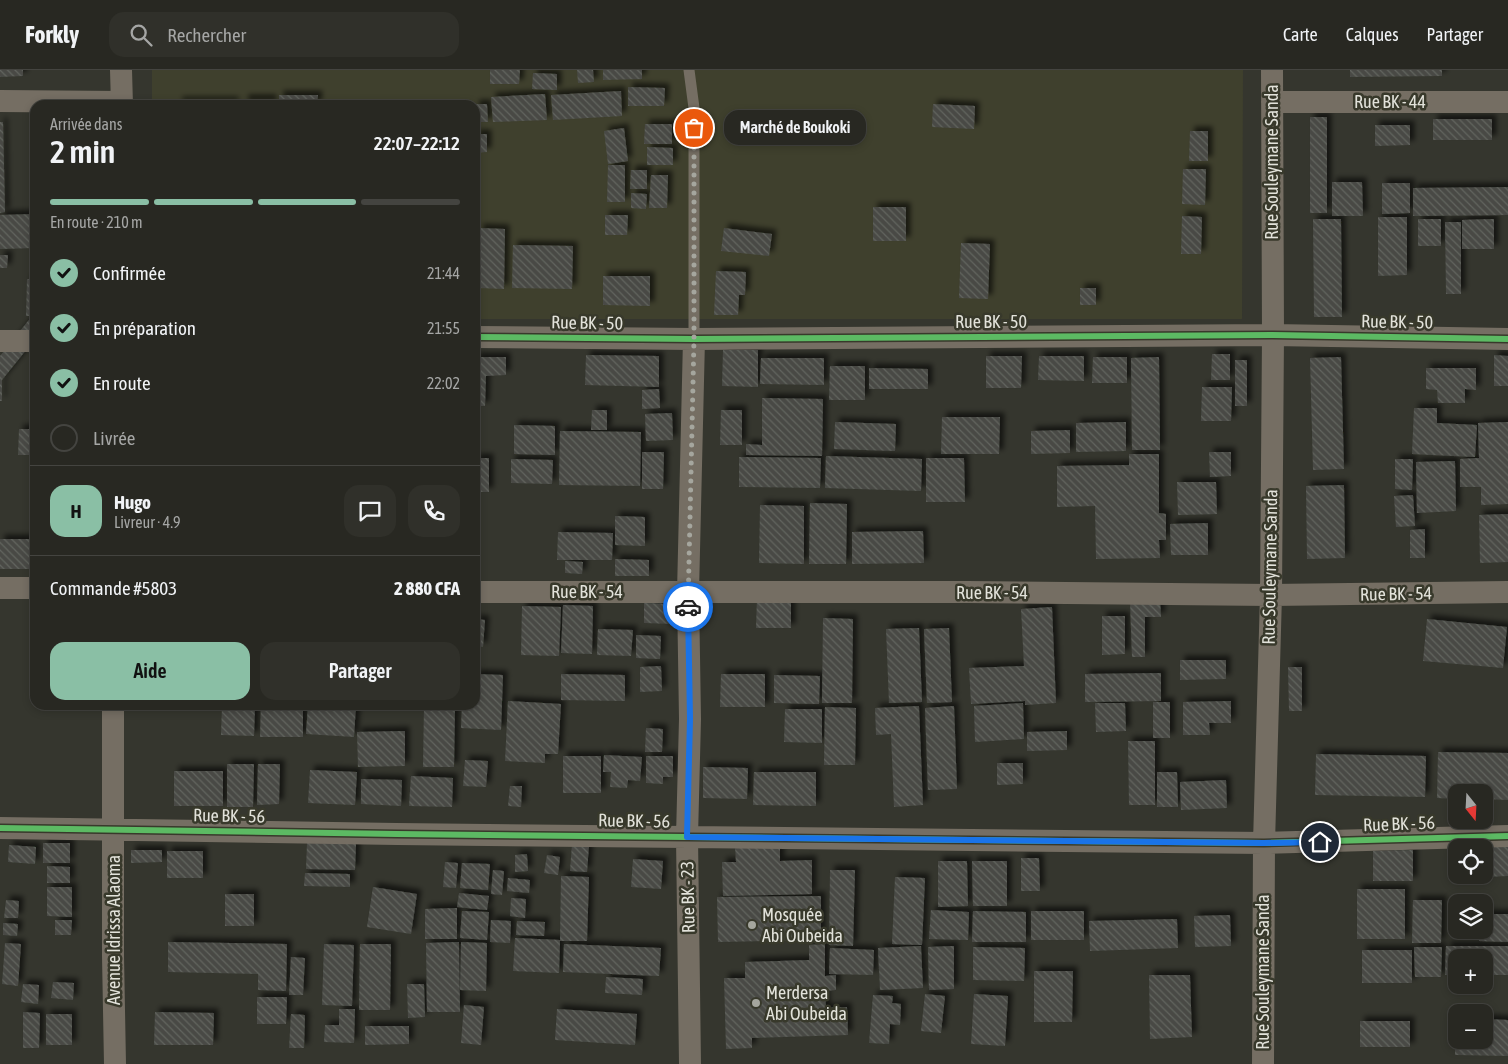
<!DOCTYPE html>
<html lang="fr">
<meta charset="utf-8">
<style>
:root{--surface:#282822;--page:#30302a;--text:#f1f3f6;--muted:#a5a6a5;--line:#444440;--accent:#8abfa5}
body{margin:0;font-family:"Asap Condensed",sans-serif;background:var(--page);color:var(--text);height:100vh;display:flex;flex-direction:column;font-size:19px;white-space:nowrap}
*{box-sizing:border-box;margin:0}
p{font-size:16px;color:var(--muted)}
.icon{flex:none;width:28px;height:28px;fill:none;stroke:currentColor;stroke-width:2;stroke-linecap:round;stroke-linejoin:round}
.map{position:relative;flex:1;overflow:hidden}
.details{position:absolute;left:30px;top:30px;width:450px;height:610px;display:flex;flex-direction:column;background:var(--surface);border-radius:15px;box-shadow:0 2px 8px #0003,0 0 0 1px var(--line)}
.details>*{flex:none}
.needle{width:32px;rotate:162deg}
.controls{position:absolute;left:1448px;top:714px;display:grid;gap:10px}
.controls a{display:grid;place-items:center;width:45px;height:45px;border-radius:10px;background:var(--surface);box-shadow:0 2px 8px #0003,0 0 0 1px var(--line);font-size:25px}
.pin{position:absolute;display:grid;place-items:center;width:42px;height:42px;color:#fff;margin:-21px;border:2px solid #fff;border-radius:50%;box-shadow:0 1px 5px #0007}
.courier{position:absolute;display:grid;place-items:center;width:50px;height:50px;margin:-25px;border:4px solid #1a73e8;border-radius:50%;background:#fff;color:#222;box-shadow:0 1px 6px #0007}
.bubble{position:absolute;height:35px;border-radius:15px;background:var(--surface);box-shadow:0 2px 8px #0003,0 0 0 1px var(--line);font-size:16px;font-weight:600;line-height:35px;text-align:center}
.head em{font-style:normal;font-weight:600}
.head div{display:flex;flex-direction:column-reverse}
.head{display:flex;align-items:center;justify-content:space-between;height:85px;padding:0 20px}
h1{font-size:32px;font-weight:600;line-height:38px}
.bar{display:grid;grid-template-columns:repeat(4,1fr);gap:8px 5px;align-content:center;height:60px;padding:0 20px}
.bar i{height:6px;border-radius:4px;background:var(--line)}
.bar .current{background:var(--accent)}
.bar p{grid-column:span 4}
.line{display:flex;align-items:center;gap:12px;padding:0 20px;border-top:1px solid var(--line)}
.line div{flex:1}
.round{display:grid;place-items:center;flex:none;width:52px;height:52px;border-radius:15px;background:var(--page)}
ol{padding:0 20px;list-style:none}
li{display:flex;align-items:center;gap:15px;height:55px}
li p{margin-inline-start:auto}
li .icon{padding:5px;border-radius:50%;background:var(--accent);color:#111;stroke-width:4}
li:last-child{color:var(--muted)}
li i{width:28px;height:28px;border:2px solid var(--line);border-radius:50%}
.cta{display:flex;gap:10px;margin-top:auto;padding:10px 20px}
.cta a{flex:1;height:58px;border-radius:15px;background:var(--accent);color:#111;font-size:20px;font-weight:600;line-height:58px;text-align:center}
.cta a+a{background:var(--page);color:var(--text)}
header{display:flex;align-items:center;gap:30px;box-sizing:border-box;height:70px;padding:0 25px;background:var(--surface);border-bottom:1px solid var(--line)}
header strong{font-size:24px}
nav{display:flex;gap:28px;margin-inline-start:auto;font-size:18px}
.search{width:350px;height:45px;background:var(--page);display:flex;align-items:center;gap:12px;box-sizing:border-box;padding:0 18px;border-radius:15px;color:var(--muted);font-size:19px}
.map>svg:first-child{display:block}
</style>
<header>
<strong>Forkly</strong>
<div class="search"><svg class="icon" aria-label="search" viewBox="0 0 24 24"><circle cx="10" cy="10" r="6"/><path d="M15 15l6 6"/></svg>Rechercher</div>
<nav><a>Carte</a><a>Calques</a><a>Partager</a></nav>
</header>
<div class="map">
<svg width="1508" height="994" viewBox="0 0 1508 994">
<defs>
<pattern id="building-back-hatch" width="6" height="6" patternUnits="userSpaceOnUse" patternTransform="scale(1.25)"><rect width="6" height="6" fill="#484a45"/><path d="M-1 5l2 2M0 0l6 6M5-1l2 2" fill="none" stroke="#62645f"/></pattern>
<filter id="shadow"><feDropShadow dx="4.5" dy="-4.5" stdDeviation="2.5" flood-color="#0009"/></filter>
</defs>
<rect width="100%" height="100%" fill="#35362e"/>
<path fill="#3f402d" d="M152 0H1243L1242 249H475V35H152Z"/>
<path fill="url(#building-back-hatch)" filter="url(#shadow)" d="M0 0H23V6L0 7Z
M490 0H520L519 14H490Z
M577 0H593L594 12 578 13Z
M603 0H642V9L603 10Z
M1350 0H1442V6L1350 7Z
M533 3 557 4V20L532 19Z
M628 17 665 18 664 36H628Z
M621 21 622 46 553 50 551 25Z
M545 24 547 50 493 52 491 27Z
M279 25H318L317 35H279Z
M244 29H272V35H244Z
M178 31H234V35H178Z
M475 34H487L488 52H475Z
M933 34 975 36 974 59 932 57Z
M1310 47H1327V143H1310Z
M1433 49H1492V70H1433Z
M0 52H3L5 142 0 143Z
M645 54H672V74H644Z
M1375 55H1410V75L1375 76Z
M624 58 628 91 608 94 604 61Z
M1190 61H1208V91H1189Z
M475 64H487V82L475 83Z
M647 77 673 78V95H647Z
M608 95H625V132H607Z
M1183 99H1206L1205 135 1182 134Z
M631 100H647V119H630Z
M651 105H668L667 138H649Z
M1332 112H1362L1363 146H1332Z
M1382 113H1410V143L1382 144Z
M1508 117V145L1413 146V118Z
M631 123 647 124 646 139 631 138Z
M873 137H906V171H873Z
M35 144V178L0 179V145Z
M605 145H628L627 165H605Z
M1182 146 1202 147 1201 184H1181Z
M1378 147H1407V205L1378 206Z
M1313 149H1341L1342 247H1314Z
M1418 149H1441V176H1418Z
M1494 149V179H1462V150Z
M1445 152H1461V224H1446Z
M479 158 505 159 504 219 479 218Z
M724 158 772 164 769 186 721 181Z
M961 173 990 174 988 229 959 228Z
M513 175 573 176 572 219 512 218Z
M0 185H8L7 198H0Z
M716 201 746 202 745 225H739L738 245H714Z
M603 206H650V236L603 235Z
M27 209H35V269L2 310V331H0V286L32 246H26Z
M1080 218H1096V235H1080Z
M723 280H758V317L722 316Z
M1212 284H1230V310H1211Z
M586 285 659 286V317L585 315Z
M1494 285 1508 286V316H1494Z
M986 286H1022L1021 318H986Z
M1039 286H1084V311L1038 310Z
M475 287H506V305L486 306 485 336H475Z
M1093 287H1127V313H1092Z
M1159 287 1160 380H1132L1131 288Z
M1341 287 1344 399 1313 400 1310 288Z
M761 288H824V315L760 314Z
M1235 290H1247V336H1235Z
M830 296H865V330H829Z
M869 298 928 299V319H869Z
M1426 298H1476V320L1465 319V333H1438L1437 320 1426 319Z
M1202 317H1232L1231 351H1201Z
M659 319 660 338 642 339V320Z
M762 328 823 329 822 386 746 385V374L762 375Z
M1414 338H1437V353L1477 355 1475 387 1412 384Z
M592 340H607V360H591Z
M721 340H742V375H720Z
M672 343 673 370 646 371 645 344Z
M942 347H1000L999 384H941Z
M835 352 896 354 895 381 834 379Z
M1126 352V381L1076 382V353Z
M1508 352V434L1481 435V417H1460V389L1479 388 1478 353Z
M514 355 555 356V385L514 384Z
M19 359H35V385H18Z
M1070 360V383L1031 384V361Z
M560 361 641 362 640 416 559 415Z
M642 382H664L663 419H642Z
M1209 382H1231V406L1210 407Z
M1129 384H1159V443L1166 444V470H1159L1160 488 1096 489 1095 436 1057 437V396L1129 395Z
M826 386 922 389 921 421 825 418Z
M739 387 821 388 820 418 739 417Z
M475 388H489V422H475Z
M926 388H964L965 432H926Z
M511 389 553 390 552 414 511 413Z
M1395 389H1413L1412 420 1395 419Z
M1455 391 1456 441 1417 443 1416 392Z
M1177 412H1216L1217 444 1178 445Z
M1344 415 1345 488 1307 489 1306 416Z
M1413 425 1415 456 1396 457 1394 426Z
M810 433 847 434 846 494H809Z
M760 435 804 436V494L759 493Z
M1508 444V492L1480 493 1479 445Z
M615 446 645 447V476L615 475Z
M1208 453V485H1171L1170 454Z
M1425 459V488H1410V460Z
M923 461 924 493 852 494V462Z
M558 462 613 463 612 490H557Z
M0 469H35V499H0Z
M615 489 649 490V506H615Z
M565 491 583 492 582 504 565 503Z
M757 527 791 528V558H756Z
M1130 530H1160L1161 547H1145V587H1132Z
M644 533 674 534 673 554 644 553Z
M563 535 593 536 592 584 561 583Z
M522 536 561 537 559 586 521 585Z
M1052 537 1056 633 1025 635V631L971 634 969 598 1024 596 1021 539Z
M1102 546H1125V584L1102 585Z
M823 548 853 549 852 633H822Z
M475 549 485 550 483 577 475 576Z
M1427 549 1507 557 1503 598 1423 591Z
M919 558 922 632 889 633 886 559Z
M949 558 952 632 927 633 924 559Z
M598 559 633 560 631 586 597 585Z
M636 565 661 566 660 589 636 588Z
M1180 590H1226V609L1180 610Z
M661 596 662 621 640 622V597Z
M1288 597H1302V641H1289Z
M1161 603V631L1085 632V604Z
M475 604 503 605 501 660 461 658 462 635H475Z
M561 604 625 605V631L561 630Z
M721 604H765V637H720Z
M774 605 820 606 819 634 774 633Z
M508 631 561 634 558 684H545V693L505 691Z
M1231 631V653H1209L1210 665H1183V632Z
M1153 632H1170V668H1153Z
M1023 633 1024 669 975 672 974 636Z
M1095 633H1125L1126 661 1096 662Z
M222 635H255L254 666 221 665Z
M261 635H303V667H260Z
M308 635H356L354 667 306 664Z
M424 635H455L454 697H423Z
M919 636 923 735 894 737 891 664 876 665 875 638Z
M954 636 957 719 928 720 925 638Z
M825 637 856 638 855 695H824Z
M785 639H822V673L784 672Z
M646 658 663 659 662 682H645Z
M405 661V696L358 697 357 662Z
M1067 661V680L1027 681V662Z
M1128 671H1155V735H1129Z
M1438 682 1508 683V730L1484 729V722H1456V729L1437 728Z
M1316 684 1426 686 1425 727 1315 725Z
M604 685 642 687 640 711 628 710 627 718 610 717 611 702H603Z
M563 686H601V723H563Z
M646 686H673V707H663V714L646 713Z
M465 690 488 691 486 717 463 716Z
M997 693H1023V714L997 715Z
M227 694H254L253 737H227Z
M258 694H280L279 734 257 735Z
M703 697 748 698 747 729 703 728Z
M310 700 357 702 355 735 308 733Z
M174 701H223V736H174Z
M754 702H816V736L753 735Z
M1157 702H1177L1178 737H1157Z
M411 706 453 708 452 737 409 736Z
M361 709 402 710 401 736 361 734Z
M1226 710 1227 738 1181 740 1180 712Z
M510 716H522L521 737 508 736Z
M43 773H70V793H43Z
M307 773 356 774 355 800 306 799Z
M572 774 589 775 587 802 570 801Z
M1508 774V806L1464 808 1463 805H1484V778Z
M9 775 36 777 35 794 8 792Z
M780 775V791L812 790V824L723 826 722 792H736L735 776Z
M131 780H162V792L131 793Z
M1413 780V811H1373V781Z
M167 781H203V808H167Z
M527 784 528 801 515 802V785Z
M547 785 560 787 558 805 544 803Z
M1021 788H1039L1040 821H1021Z
M633 789 663 791 661 819 631 817Z
M938 791H967L968 836 938 837Z
M972 791H1007V836H973Z
M445 792 458 793 456 818 443 817Z
M462 793 490 794 488 820 460 818Z
M47 796 70 797V813H47Z
M493 800 504 801 502 825 491 824Z
M830 800H855L853 876 829 875Z
M305 803 350 804V817L304 816Z
M561 806 589 807 587 871H560L559 903 513 901 515 868 560 870Z
M895 807 925 808 922 875 892 874Z
M508 808 530 810 529 823 507 821Z
M47 817H72V847L47 846Z
M373 817 417 824 411 864 367 857Z
M1357 819H1405V869H1357Z
M459 823 489 826 487 840 457 837Z
M225 824H254V856H225Z
M821 826V870L718 872 717 827Z
M511 828 526 829 525 848 510 846Z
M6 830 19 831 18 848H4Z
M1413 830H1442L1441 873H1412Z
M457 838V869H425V839Z
M931 840 969 842 968 870 929 869Z
M462 841 489 842 487 870 460 868Z
M973 841 1026 842V872H972Z
M1031 841H1084V870H1031Z
M1484 844H1508V872L1479 871V860H1484Z
M1230 845 1231 876 1195 877 1194 846Z
M1177 849 1178 878 1090 881 1089 851Z
M55 850H72L71 865H55Z
M491 850 511 851 510 873 490 872Z
M517 851 545 852 544 866 516 865Z
M3 853 18 854 17 866 3 865Z
M168 872 287 874 286 921 258 920V904L168 902Z
M459 872 460 942H427L426 873Z
M461 872 487 873 486 921 460 920Z
M5 873 21 874 18 916 2 914Z
M324 874 354 875 352 936 322 935Z
M360 874H391L390 940H359Z
M564 874 661 878 659 906 563 902Z
M825 874V906L836 905V920L825 921 826 938 847 937 848 965 752 968V978L726 979 724 908H745V892L809 890V875Z
M921 876 923 918 880 920 878 878Z
M954 876V919L929 920 928 877Z
M1446 876H1508V905H1484V888H1456V905H1445Z
M973 877 1025 878 1024 911 973 910Z
M1414 877H1442L1441 907H1415Z
M830 878 874 880 873 905 829 904Z
M1362 880H1412V913H1362Z
M291 887 305 888 303 925H289Z
M1034 901H1073L1072 952H1034Z
M1149 905H1190L1192 967 1150 969Z
M606 907 643 909 642 925 605 923Z
M53 912 74 913 73 930 51 928Z
M23 914 39 915 38 934 21 932Z
M407 914H424L425 947 408 948Z
M925 924 945 926 941 963 921 961Z
M974 924 1008 926 1005 976 971 974Z
M873 925 893 926 892 933 901 934 900 955 890 954 889 974 869 973Z
M257 927H287L286 954H257Z
M464 935 484 937 481 975 461 973Z
M339 939H355L354 973 324 972 325 955H339Z
M557 939 637 944 635 975 555 970Z
M23 942 40 943 39 978H23Z
M155 942 214 943 213 975H154Z
M46 944H72V975H46Z
M291 944 305 945 304 978H289Z
M1484 949 1508 950V986L1455 985V970H1484Z
M1360 951H1410V977H1360Z
M365 956H409V974L365 975Z"/>
<g fill="none" stroke-linecap="round" stroke-linejoin="round">
<path stroke="#756e63" stroke-width="11" d="M689 0 694 38V269"/>
<path stroke="#756e63" stroke-width="22" d="M121 0 122 35
M0 31 122 32
M1272 32H1508
M475 267 694 269 1273 265 1508 269
M0 271H35
M0 518H35
M475 522H967L1271 525 1508 522
M113 635V886L115 994
M0 758 397 764 1264 773 1508 766
M690 994 687 767 690 649 688 523 694 269
M1263 994 1264 773 1271 525 1273 265 1272 0"/>
<g stroke="#38392b" stroke-width="9">
<path id="cycleway" d="M475 267 694 269 1273 265 1508 269
M0 758 397 764 1264 773 1508 766"/>
</g>
<use href="#cycleway" stroke="#5cba63" stroke-width="6"/>
</g>
<g fill="none" stroke-linecap="round" stroke-linejoin="round">
<path stroke="#a5a69e" stroke-width="5" stroke-dasharray="0 9" d="M688 537 694 269V58"/>
<path stroke="#1a73e8" stroke-width="6" d="M688 537 690 649 687 767 1264 773 1320 772"/>
</g>
<g fill="#a5a69e" stroke="#38392b" stroke-width="2">
<circle cx="752" cy="855" r="5"/>
<circle cx="756" cy="933" r="5"/>
</g>
<g text-anchor="middle" stroke-width="5" stroke-linejoin="round" paint-order="stroke">
<g font-size="18" fill="#e2e2da" stroke="#38392b">
<text x="1390" y="38">Rue BK - 44</text>
<text transform="translate(1272 92) rotate(-90)" y="6">Rue Souleymane Sanda</text>
<text x="991" y="258">Rue BK - 50</text>
<text transform="translate(1397 252) rotate(1)" y="6">Rue BK - 50</text>
<text transform="translate(587 253) rotate(1)" y="6">Rue BK - 50</text>
<text transform="translate(1270 497) rotate(-89)" y="6">Rue Souleymane Sanda</text>
<text x="587" y="528">Rue BK - 54</text>
<text x="992" y="529">Rue BK - 54</text>
<text transform="translate(1396 524) rotate(-1)" y="6">Rue BK - 54</text>
<text transform="translate(229 746) rotate(1)" y="6">Rue BK - 56</text>
<text transform="translate(634 751) rotate(1)" y="6">Rue BK - 56</text>
<text transform="translate(1399 754) rotate(-2)" y="6">Rue BK - 56</text>
<text transform="translate(688 827) rotate(-91)" y="6">Rue BK - 23</text>
<text transform="translate(114 860) rotate(-90)" y="6">Avenue Idrissa Alaoma</text>
<text transform="translate(1263 902) rotate(-90)" y="6">Rue Souleymane Sanda</text>
</g>
<g font-size="18" fill="#e2e2da" stroke="#38392b" text-anchor="start">
<text x="762" y="851">Mosquée<tspan x="762" dy="21">Abi Oubeida</tspan></text>
<text x="766" y="929">Merdersa<tspan x="766" dy="21">Abi Oubeida</tspan></text>
</g>
</g>
</svg>
<div class="controls">
<a><svg class="needle" viewBox="-14 -14 28 28"><path d="M0-13l5 13h-10z" fill="#e53935"/><path d="M0 13l5-13h-10z" fill="#a5a6a5"/></svg></a>
<a><svg class="icon" aria-label="locate" viewBox="0 0 24 24"><circle cx="12" cy="12" r="6"/><path d="M12 2v4M12 18v4M2 12h4M18 12h4"/></svg></a>
<a><svg class="icon" aria-label="layers" viewBox="0 0 24 24"><path d="M12 4l9 5-9 5-9-5zM3 14l9 5 9-5"/></svg></a>
<a>+</a>
<a>−</a>
</div>
<div class="pin" style="left:694px;top:58px;background:#ea580c"><svg class="icon" aria-label="bag" viewBox="0 0 24 24"><path d="M5 8h14l-1 12H6zM9 8a3 3 0 0 1 6 0"/></svg></div>
<div class="pin" style="left:1320px;top:772px;background:#1f2937"><svg class="icon" aria-label="home" viewBox="0 0 24 24"><path d="M3 11l9-7 9 7M6 9v11h12V9"/></svg></div>
<div class="courier" style="left:688px;top:537px"><svg class="icon" aria-label="car" viewBox="0 0 24 24"><path d="M5 17H2v-5l4-1 3-4h7l3 4 3 1v5h-3M9 17h6M6 11h13"/><circle cx="7" cy="17" r="2"/><circle cx="17" cy="17" r="2"/></svg></div>
<div class="bubble" style="left:724px;top:40px;width:142px">Marché de Boukoki</div>
<section class="details">
<div class="head"><div><h1>2 min</h1><p>Arrivée dans</p></div><em>22:07–22:12</em></div>
<div class="bar"><i class="current"></i><i class="current"></i><i class="current"></i><i></i><p>En route · 210 m</p></div>
<ol>
<li><svg class="icon" aria-label="check" viewBox="0 0 24 24"><path d="M5 12l5 5 9-10"/></svg>Confirmée<p>21:44</p></li>
<li><svg class="icon" aria-label="check" viewBox="0 0 24 24"><path d="M5 12l5 5 9-10"/></svg>En préparation<p>21:55</p></li>
<li><svg class="icon" aria-label="check" viewBox="0 0 24 24"><path d="M5 12l5 5 9-10"/></svg>En route<p>22:02</p></li>
<li><i></i>Livrée</li>
</ol>
<div class="line" style="height:90px"><b class="round" style="background:var(--accent);color:#111">H</b><div><b>Hugo</b><p>Livreur · 4.9</p></div><a class="round"><svg class="icon" aria-label="chat" viewBox="0 0 24 24"><path d="M4 5h16v11H9l-5 4z"/></svg></a><a class="round"><svg class="icon" aria-label="phone" viewBox="0 0 24 24"><path d="M5 4h4l2 5-3 2q2 4 5 5l2-3 5 2v4C11 20 4 13 5 4z"/></svg></a></div>
<div class="line" style="height:65px"><div>Commande #5803</div><b>2 880 CFA</b></div>
<div class="cta"><a>Aide</a><a>Partager</a></div>
</section>
</div>
